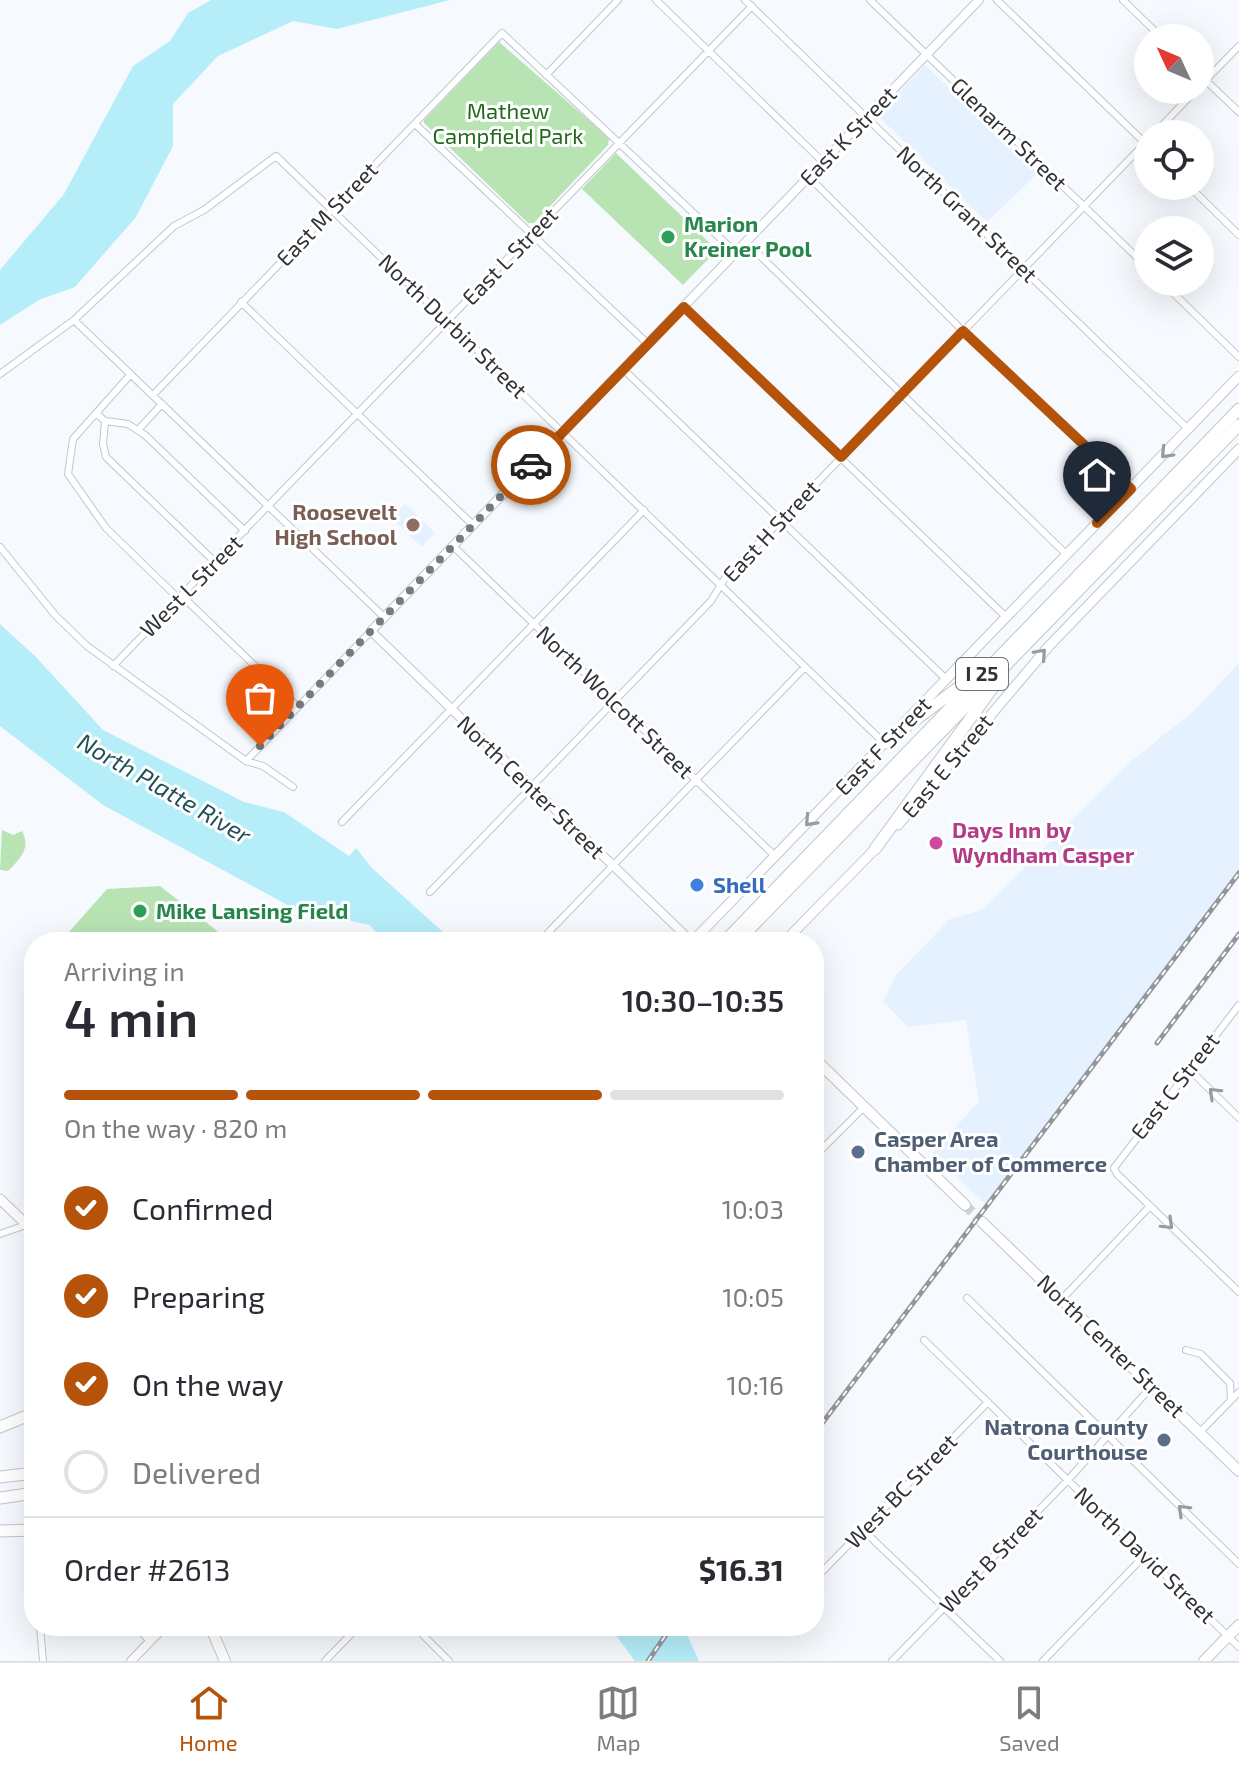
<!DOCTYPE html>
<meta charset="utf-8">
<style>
:root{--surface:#fff;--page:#f2f2f3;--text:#2b2b33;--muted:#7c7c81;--line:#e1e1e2;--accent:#b45309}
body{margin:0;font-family:"Exo 2",sans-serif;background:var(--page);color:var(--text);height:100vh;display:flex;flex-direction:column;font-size:30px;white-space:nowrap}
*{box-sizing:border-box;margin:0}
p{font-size:26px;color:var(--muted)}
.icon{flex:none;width:44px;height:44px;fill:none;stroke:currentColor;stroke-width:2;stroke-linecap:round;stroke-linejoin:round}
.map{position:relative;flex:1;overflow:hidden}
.drawer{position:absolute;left:24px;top:932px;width:800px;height:704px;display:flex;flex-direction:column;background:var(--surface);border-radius:32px;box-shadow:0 8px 32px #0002}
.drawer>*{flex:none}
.needle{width:52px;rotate:314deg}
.fabs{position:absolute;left:1134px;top:24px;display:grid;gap:16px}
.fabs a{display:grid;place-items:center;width:80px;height:80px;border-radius:50%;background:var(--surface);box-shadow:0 8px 32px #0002;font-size:40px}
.pin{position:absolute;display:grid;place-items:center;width:68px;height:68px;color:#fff;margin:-82px -34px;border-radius:50% 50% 50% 0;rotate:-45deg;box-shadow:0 0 8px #0007}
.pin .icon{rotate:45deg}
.courier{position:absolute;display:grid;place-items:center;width:80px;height:80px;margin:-40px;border:6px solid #b45309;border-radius:50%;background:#fff;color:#222;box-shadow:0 2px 10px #0007}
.summary em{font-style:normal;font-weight:600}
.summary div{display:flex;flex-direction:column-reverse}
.summary{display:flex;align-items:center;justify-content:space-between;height:136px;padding:0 40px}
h1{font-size:52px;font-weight:600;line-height:60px}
.bar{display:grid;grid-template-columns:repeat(4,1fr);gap:12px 8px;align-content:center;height:96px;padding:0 40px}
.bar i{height:10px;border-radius:6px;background:var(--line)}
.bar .active{background:var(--accent)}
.bar p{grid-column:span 4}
.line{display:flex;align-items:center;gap:20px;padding:0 40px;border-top:2px solid var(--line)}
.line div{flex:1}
ol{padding:0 40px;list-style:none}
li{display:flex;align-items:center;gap:24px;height:88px}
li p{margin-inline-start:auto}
li .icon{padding:8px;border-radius:50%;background:var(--accent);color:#fff;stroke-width:4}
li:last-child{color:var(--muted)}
li i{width:44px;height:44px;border:4px solid var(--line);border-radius:50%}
.tab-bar{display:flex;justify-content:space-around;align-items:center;height:112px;border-top:2px solid var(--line);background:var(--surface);font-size:22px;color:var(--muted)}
.tab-bar a{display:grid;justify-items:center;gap:4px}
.tab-bar .active{color:var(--accent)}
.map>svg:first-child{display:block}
</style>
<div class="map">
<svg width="1239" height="1661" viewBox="0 0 1239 1661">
<rect width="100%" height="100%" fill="#f6fafe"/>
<path fill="#e5f1fe" d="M925 65 1038 173 987 222 877 115Z
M405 504 435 533 422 547 391 518Z
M1239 663V876L988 1206 932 1154 979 1101 966 1020 908 1027 883 1002 896 975 950 919 982 910 1131 761 1195 710Z"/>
<path fill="#b8e4b3" d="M499 42 609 138 608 145 534 223H528L424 123V120Z
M616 153 717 250 683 285 582 189Z
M2 830 13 835 22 831C31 848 21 858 8 871L0 870Z
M160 886 221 934 216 942 61 941 107 889Z"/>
<path fill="#b5eef9" d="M211 0H450L337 29 293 21 218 56 173 104V146L136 217 75 287 39 300 0 325V270L64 194 133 66 170 41 188 13Z
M0 624 35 656 103 730 244 802 284 812 349 856 356 848 372 868 454 942H385L370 925 293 908 103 805 0 726Z
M609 1626H683L699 1661H635Z"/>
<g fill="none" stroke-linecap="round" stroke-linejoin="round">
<path stroke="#cfd2d6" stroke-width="10" stroke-dasharray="10 5" stroke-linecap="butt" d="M965 1205 982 1222"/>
<g stroke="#bfc6cd" stroke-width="8">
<path id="minor" d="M656 0 823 162
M745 0 1188 429
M870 0 1148 268
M997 0 1145 143
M1123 0 1162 38
M546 75 618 0
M1200 75 1239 112
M1200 86 1239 46
M415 124 648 344
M1154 134 1196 90
M809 177 963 331 1131 489
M1189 186 1239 235
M746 242 1066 554
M1162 282 1239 357
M241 302 473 525
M684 307 1005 616
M74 320 384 617
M623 369 946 679
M0 374 74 320 174 226 204 210 276 156 884 743
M131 374 73 439 68 474 106 528 179 599
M153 395 502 33 736 253
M97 414 105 421 103 444 106 457 215 562
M105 421 128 424 145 435 245 531
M138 430 162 404
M453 546 776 857
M0 547 55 615 87 646 246 761 263 766 293 787
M182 596 298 707
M113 666 752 6
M246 761 371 631
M342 822 644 510
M430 892 711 601 725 578 1148 140
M539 942 805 667
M1239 1005 1114 1168 1117 1174 1239 1292
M1189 1069 1239 1118
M814 1157 865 1106
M0 1234 26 1225
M967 1298 1239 1564
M1062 1299 1150 1206
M924 1340 1239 1647
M1186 1350 1201 1354 1230 1383 1231 1400
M1199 1433 1239 1392
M863 1530 1000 1661
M814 1580 988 1402
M40 1626 43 1661
M135 1626 150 1641
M414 1626 449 1661
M325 1661 359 1626
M892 1661 1068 1480 1152 1386
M1043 1661 1145 1555"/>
</g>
<g stroke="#bfc6cd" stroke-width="10">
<path id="tertiary" d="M692 942 371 631 979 0
M131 1661 165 1626"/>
</g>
<g stroke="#bfc6cd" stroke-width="11">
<path id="secondary" d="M902 725 1239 376
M898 825 1049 646 1239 449
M692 942 889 738
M784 942 880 844
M0 1199 34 1232"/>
</g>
<g stroke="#bfc6cd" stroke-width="12">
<path id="primary" d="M814 1058 965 1205
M982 1222 1239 1471
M210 1626 225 1661
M1204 1661 1239 1625"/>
</g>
<g stroke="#bfc6cd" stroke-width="13">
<path id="motorway" d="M884 743 966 682
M875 849 1002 675
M724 942 1239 409
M737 942 1239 425
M0 1427 34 1413
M0 1477 34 1473
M0 1498 34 1493
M0 1531 34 1530"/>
</g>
<use href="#minor" stroke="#fff" stroke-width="6"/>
<use href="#tertiary" stroke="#fff" stroke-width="8"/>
<use href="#secondary" stroke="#fff" stroke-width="9"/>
<use href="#primary" stroke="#fff" stroke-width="10"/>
<use href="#motorway" stroke="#fff" stroke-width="11"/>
<g stroke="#93979a" stroke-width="5">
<path id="rail" d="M1157 1043 1239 934
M814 1434 1239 873
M648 1661 672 1626"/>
</g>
<use href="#rail" stroke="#fff" stroke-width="2" stroke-dasharray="6" stroke-linecap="butt"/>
</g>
<defs><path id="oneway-chevron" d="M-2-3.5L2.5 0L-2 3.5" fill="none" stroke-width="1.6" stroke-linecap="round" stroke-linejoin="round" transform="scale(2)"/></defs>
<g stroke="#989a9b">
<use href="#oneway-chevron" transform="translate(1166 453) rotate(134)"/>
<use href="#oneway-chevron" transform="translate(1041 654) rotate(-48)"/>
<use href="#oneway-chevron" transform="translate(810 821) rotate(133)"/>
<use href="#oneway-chevron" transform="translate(1214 1093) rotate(-136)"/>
<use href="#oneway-chevron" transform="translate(1168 1224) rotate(44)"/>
<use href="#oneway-chevron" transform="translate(1183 1510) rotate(-136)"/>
</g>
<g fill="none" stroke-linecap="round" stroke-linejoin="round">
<path stroke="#76797d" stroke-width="8" stroke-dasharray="0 14.4" d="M260 746 531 465"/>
<path stroke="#b45309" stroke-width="10" d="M531 465 684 307 841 457 963 331 1131 489 1097 523"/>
</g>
<g fill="#2e9e5b" stroke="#fff" stroke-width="3">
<circle cx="668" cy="237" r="8"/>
<circle cx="140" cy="911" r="8"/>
</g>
<circle fill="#8d6e63" stroke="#fff" stroke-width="3" cx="413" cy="525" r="8"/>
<circle fill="#d1479c" stroke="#fff" stroke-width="3" cx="936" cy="843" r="8"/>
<circle fill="#3f7fe0" stroke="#fff" stroke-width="3" cx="697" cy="885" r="8"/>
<g fill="#5c6f8a" stroke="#fff" stroke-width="3">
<circle cx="858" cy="1152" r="8"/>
<circle cx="1164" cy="1440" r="8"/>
</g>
<g text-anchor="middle" stroke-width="6" stroke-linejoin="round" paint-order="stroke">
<rect fill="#fff" stroke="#6f7173" stroke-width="2" x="956" y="658" width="52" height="32" rx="6"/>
<g font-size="20" font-weight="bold" fill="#313437">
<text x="982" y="681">I 25</text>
</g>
<g font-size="22" fill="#23691d" stroke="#fff">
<text x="508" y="119">Mathew<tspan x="508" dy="25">Campfield Park</tspan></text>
</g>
<g font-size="22" fill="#313437" stroke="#fff">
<text transform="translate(1009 134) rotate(44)" y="8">Glenarm Street</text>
<text transform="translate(848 136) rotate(-46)" y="8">East K Street</text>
<text transform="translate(327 214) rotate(-46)" y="8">East M Street</text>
<text transform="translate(967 214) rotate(44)" y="8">North Grant Street</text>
<text transform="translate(510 256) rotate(-46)" y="8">East L Street</text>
<text transform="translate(453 326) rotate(44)" y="8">North Durbin Street</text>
<text transform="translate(771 531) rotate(-47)" y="8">East H Street</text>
<text transform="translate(191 586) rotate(-45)" y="8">West L Street</text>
<text transform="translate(615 702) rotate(44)" y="8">North Wolcott Street</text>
<text transform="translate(883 746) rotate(-46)" y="8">East F Street</text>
<text transform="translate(947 766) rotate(-50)" y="8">East E Street</text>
<text transform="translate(531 787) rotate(44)" y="8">North Center Street</text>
<text transform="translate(1175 1086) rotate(-52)" y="8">East C Street</text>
<text transform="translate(1111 1346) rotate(44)" y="8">North Center Street</text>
<text transform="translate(901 1491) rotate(-46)" y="8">West BC Street</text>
<text transform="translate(1145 1555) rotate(44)" y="8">North David Street</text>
<text transform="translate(991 1560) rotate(-46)" y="8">West B Street</text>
</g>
<g font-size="22" font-weight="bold" fill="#27864d" stroke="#fff" text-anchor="start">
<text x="684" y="232">Marion<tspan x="684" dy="25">Kreiner Pool</tspan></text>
<text x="156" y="919">Mike Lansing Field</text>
</g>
<g font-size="22" font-weight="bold" fill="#785e54" stroke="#fff" text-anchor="end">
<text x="397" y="520">Roosevelt<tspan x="397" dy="25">High School</tspan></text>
</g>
<g font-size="22" font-weight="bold" fill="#b23c85" stroke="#fff" text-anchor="start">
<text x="952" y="838">Days Inn by<tspan x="952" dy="25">Wyndham Casper</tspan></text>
</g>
<g font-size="22" font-weight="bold" fill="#366cbe" stroke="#fff" text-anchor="start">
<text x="713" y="893">Shell</text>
</g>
<g font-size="22" font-weight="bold" fill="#4e5e75" stroke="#fff" text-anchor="start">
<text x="874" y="1147">Casper Area<tspan x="874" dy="25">Chamber of Commerce</tspan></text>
<text x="1148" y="1435" text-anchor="end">Natrona County<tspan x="1148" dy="25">Courthouse</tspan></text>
</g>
<g font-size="24" font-style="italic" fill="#204f57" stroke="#fff">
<text transform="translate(164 789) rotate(30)" y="8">North Platte River</text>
</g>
</g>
</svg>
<div class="fabs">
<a><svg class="needle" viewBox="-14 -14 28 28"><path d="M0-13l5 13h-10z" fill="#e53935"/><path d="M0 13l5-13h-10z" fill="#7c7c81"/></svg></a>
<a><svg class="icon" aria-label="locate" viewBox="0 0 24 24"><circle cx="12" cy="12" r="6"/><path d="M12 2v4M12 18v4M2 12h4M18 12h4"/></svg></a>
<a><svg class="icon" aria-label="layers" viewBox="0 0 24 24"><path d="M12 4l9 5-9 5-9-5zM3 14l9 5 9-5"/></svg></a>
</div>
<div class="pin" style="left:260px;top:746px;background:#ea580c"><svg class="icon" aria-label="bag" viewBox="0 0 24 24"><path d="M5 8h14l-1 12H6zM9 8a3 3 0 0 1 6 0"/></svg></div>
<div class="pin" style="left:1097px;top:523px;background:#1f2937"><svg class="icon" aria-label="home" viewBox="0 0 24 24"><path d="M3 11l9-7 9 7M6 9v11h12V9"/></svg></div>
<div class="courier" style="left:531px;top:465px"><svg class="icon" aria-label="car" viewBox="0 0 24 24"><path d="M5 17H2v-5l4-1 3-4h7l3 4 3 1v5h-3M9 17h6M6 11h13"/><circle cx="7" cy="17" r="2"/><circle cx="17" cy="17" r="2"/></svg></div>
<section class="drawer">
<div class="summary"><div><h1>4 min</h1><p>Arriving in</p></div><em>10:30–10:35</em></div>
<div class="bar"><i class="active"></i><i class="active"></i><i class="active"></i><i></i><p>On the way · 820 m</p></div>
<ol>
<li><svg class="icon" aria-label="check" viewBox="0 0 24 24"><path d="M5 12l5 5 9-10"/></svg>Confirmed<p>10:03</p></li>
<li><svg class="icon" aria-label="check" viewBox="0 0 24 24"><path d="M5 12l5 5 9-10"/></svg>Preparing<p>10:05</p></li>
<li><svg class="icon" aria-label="check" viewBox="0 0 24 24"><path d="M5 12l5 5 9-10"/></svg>On the way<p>10:16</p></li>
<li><i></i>Delivered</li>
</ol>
<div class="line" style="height:104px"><div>Order #2613</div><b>$16.31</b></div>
</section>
</div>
<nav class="tab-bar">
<a class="active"><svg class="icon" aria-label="home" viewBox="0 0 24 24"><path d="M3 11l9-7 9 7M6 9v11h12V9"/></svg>Home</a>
<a><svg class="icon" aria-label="map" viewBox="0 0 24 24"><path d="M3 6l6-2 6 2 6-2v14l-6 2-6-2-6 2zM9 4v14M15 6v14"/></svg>Map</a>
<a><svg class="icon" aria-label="saved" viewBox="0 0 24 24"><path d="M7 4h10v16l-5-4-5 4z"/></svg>Saved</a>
</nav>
